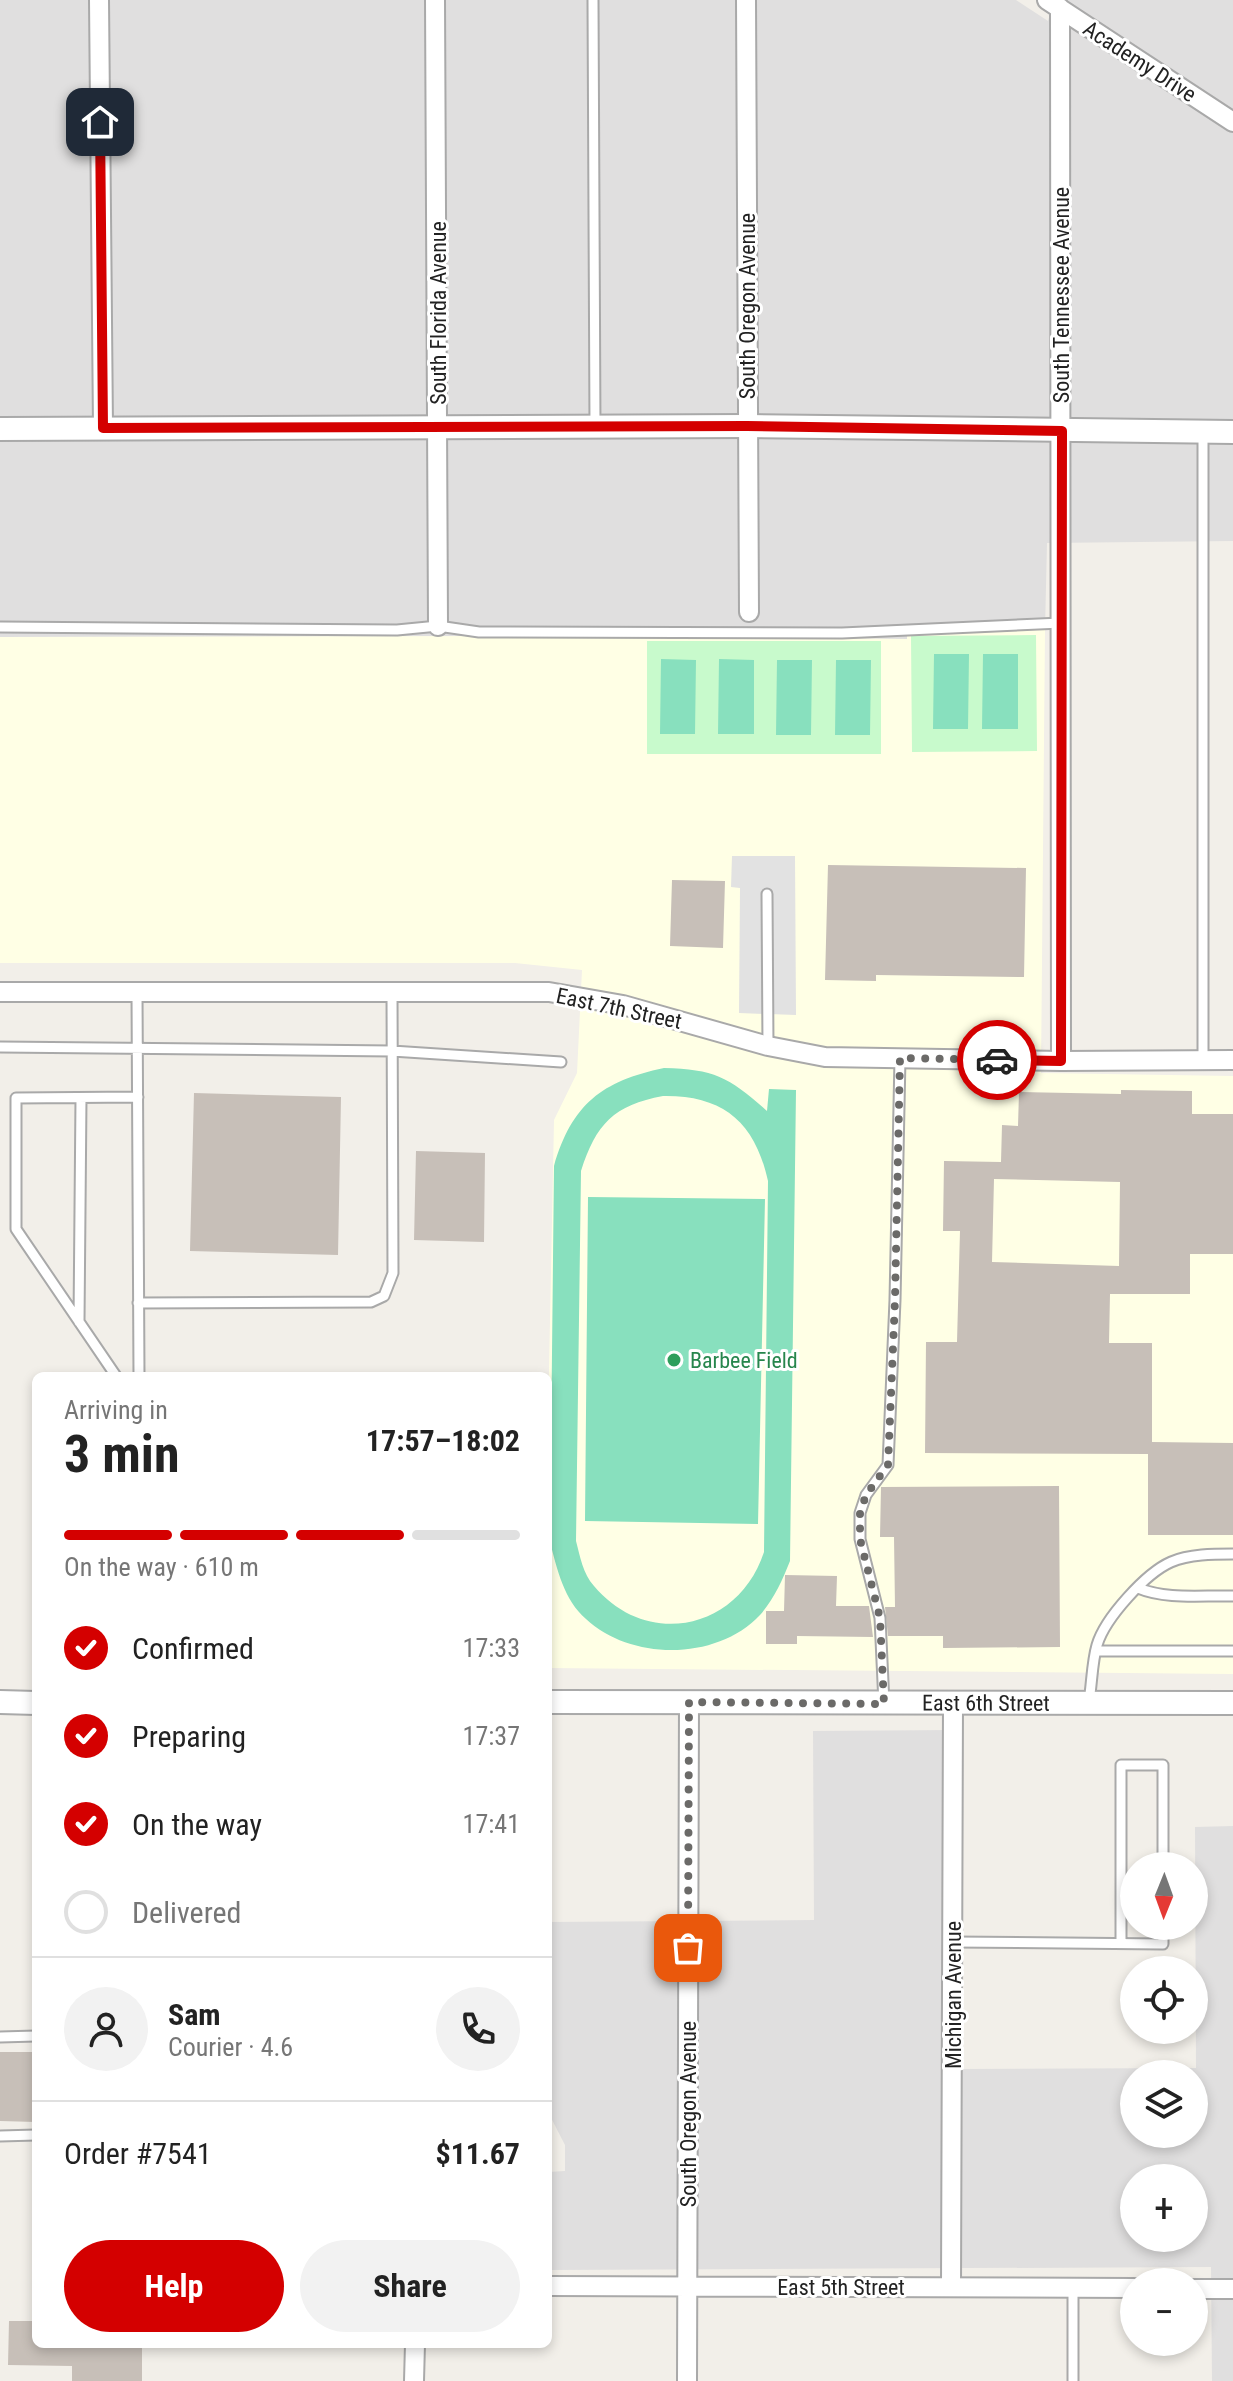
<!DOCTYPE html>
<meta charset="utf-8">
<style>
:root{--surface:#fff;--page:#f2f2f2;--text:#222;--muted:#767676;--line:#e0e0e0;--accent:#d40000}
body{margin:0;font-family:"Roboto Condensed",sans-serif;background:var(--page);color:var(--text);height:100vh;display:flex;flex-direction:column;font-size:30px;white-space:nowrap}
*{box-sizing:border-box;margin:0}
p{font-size:26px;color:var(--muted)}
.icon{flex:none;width:44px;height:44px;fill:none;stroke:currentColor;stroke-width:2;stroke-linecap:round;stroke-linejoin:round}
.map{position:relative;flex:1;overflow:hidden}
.panel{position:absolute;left:32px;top:1372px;width:520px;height:976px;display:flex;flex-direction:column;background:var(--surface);border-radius:12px;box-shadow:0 4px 12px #0003}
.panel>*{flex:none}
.needle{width:52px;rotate:181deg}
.fabs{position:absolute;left:1120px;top:1852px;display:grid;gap:16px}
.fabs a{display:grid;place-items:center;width:88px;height:88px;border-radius:50%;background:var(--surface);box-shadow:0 4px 12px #0003;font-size:40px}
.pin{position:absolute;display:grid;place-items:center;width:68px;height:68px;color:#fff;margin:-34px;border-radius:16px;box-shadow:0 4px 12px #0006}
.courier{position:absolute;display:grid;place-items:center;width:80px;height:80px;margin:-40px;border:6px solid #d40000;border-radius:50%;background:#fff;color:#222;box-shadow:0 2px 10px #0007}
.headline em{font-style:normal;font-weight:700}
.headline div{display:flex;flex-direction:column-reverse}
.headline{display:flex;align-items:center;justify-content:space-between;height:136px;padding:0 32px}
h1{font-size:52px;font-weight:700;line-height:60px}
.bar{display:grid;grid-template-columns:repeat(4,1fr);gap:12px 8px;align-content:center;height:96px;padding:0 32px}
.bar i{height:10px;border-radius:6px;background:var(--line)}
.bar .current{background:var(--accent)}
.bar p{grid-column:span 4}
.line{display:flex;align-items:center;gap:20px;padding:0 32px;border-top:2px solid var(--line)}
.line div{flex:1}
.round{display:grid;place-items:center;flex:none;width:84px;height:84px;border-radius:42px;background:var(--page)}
ol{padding:0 32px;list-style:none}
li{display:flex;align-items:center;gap:24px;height:88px}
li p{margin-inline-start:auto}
li .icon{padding:8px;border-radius:50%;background:var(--accent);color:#fff;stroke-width:4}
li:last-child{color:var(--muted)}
li i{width:44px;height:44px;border:4px solid var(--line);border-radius:50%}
.button{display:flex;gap:16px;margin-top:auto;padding:16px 32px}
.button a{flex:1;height:92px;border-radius:48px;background:var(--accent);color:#fff;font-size:32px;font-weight:700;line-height:92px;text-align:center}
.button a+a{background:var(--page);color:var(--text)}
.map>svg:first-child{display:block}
</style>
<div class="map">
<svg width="1233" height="2381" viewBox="0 0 1233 2381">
<rect width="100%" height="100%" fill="#f2efe9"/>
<path fill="#e0dfdf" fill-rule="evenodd" d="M0 0H1016L1048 21 1054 0H1233V541L1047 543 1045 630 908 631 907 639 527 636 0 637Z
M953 1730 956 2069 1196 2068 1195 1827 1233 1826V2381H1212L1211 2267 548 2270V2172L565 2171V2145L548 2112V1922L814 1920 813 1731ZM1134 2074H1194V2134H1134ZM1134 2178H1194V2238H1134Z"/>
<path fill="#ffffe5" d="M1045 630 1041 1073 1233 1076V1674L548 1668V1421L554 1120 577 1073 582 970 515 963H0V637L527 636 907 639V631Z"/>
<path fill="#c8facc" d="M1036 635 1037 751 912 752 911 636Z
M647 641H881V754H647Z"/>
<path fill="#88e0be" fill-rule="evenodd" d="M934 654H969L968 729H933Z
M983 654H1018V729H982Z
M661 659 696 660 695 734H660Z
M719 659 754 660V734H718Z
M777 660H812L811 735H776Z
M836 660H871L870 735H835Z
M664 1068C715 1069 730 1078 767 1111L769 1089 796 1090 790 1561C782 1581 774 1599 760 1615 717 1661 631 1661 586 1619 564 1600 557 1569 550 1542L554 1166C572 1104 602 1081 664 1068ZM663 1096C723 1095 755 1122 768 1181L764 1552C739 1629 648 1650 594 1586 583 1574 580 1556 576 1541L581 1171C596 1124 614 1105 663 1096Z
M588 1197 765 1199 758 1524 585 1521Z"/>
<path fill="#e2e2e2" d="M732 856H795L796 1015 739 1013 740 888 731 887Z"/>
<path fill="#c7bfb8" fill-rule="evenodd" d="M828 865 1026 868 1024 977 876 975V981L825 980Z
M672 880 725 881 723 948 670 946Z
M1121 1090 1192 1091V1114H1233V1254H1190V1294H1110L1109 1343H1152V1442L1233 1443V1535H1148V1454L925 1453 926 1342H957L960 1231H943L944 1161 1001 1162 1002 1125 1018 1126 1019 1092 1121 1094ZM994 1179 1120 1182 1119 1266 992 1262Z
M194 1093 341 1097 338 1255 190 1251Z
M416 1151 485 1153 484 1242 414 1240Z
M1059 1486 1060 1647 943 1648V1636H888L885 1607H895L894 1537H880L881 1487Z
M785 1575 837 1576 836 1606H869L873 1637 797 1636V1644H766V1611H784Z
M0 2052H36V2122L0 2121Z
M9 2321H36V2344H142V2381H72V2366L8 2365Z"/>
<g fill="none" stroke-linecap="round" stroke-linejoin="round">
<g stroke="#a9a9a9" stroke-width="13">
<path id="service" d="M593 0 595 427
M0 627 397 630 438 626 479 632 842 633 1061 623
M767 894 768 1046
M137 992 139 1376
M0 1047 392 1051 561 1062
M1203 1060V432
M138 1303 371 1302 384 1296 393 1273 392 992
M79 1322 81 1098
M116 1376 16 1229V1098L138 1097
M1138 1588C1167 1600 1202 1595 1233 1596
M1097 1651H1233
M1089 1701C1092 1683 1092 1662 1097 1645 1105 1618 1146 1573 1171 1562 1189 1554 1214 1554 1233 1554
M884 1704 880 1618 860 1539V1513L866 1495 888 1465 895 1300 900 1058
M953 1942 1163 1944V1926
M1121 1943V1765H1163V1866
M0 2037 36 2036
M0 2136 36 2135
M1073 2381V2287"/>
</g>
<g stroke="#a9a9a9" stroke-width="22">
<path id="minor" d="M99 0 103 428
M435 0 438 626
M746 0 749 612
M1047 0 1233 122
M1060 8 1061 1061
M0 992H549L623 1005 768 1046 825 1057 1061 1061 1233 1060
M548 2286 1134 2288
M951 2286 953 1705
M1194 2289H1233
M414 2381 415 2344
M687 2381 689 1702"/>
</g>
<g stroke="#a9a9a9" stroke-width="26">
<g id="tertiary">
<path d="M0 429 747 426 1233 432"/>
<path d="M0 1702 36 1703"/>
<path id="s1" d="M548 1702 1233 1703"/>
</g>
</g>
<use href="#service" stroke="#fff" stroke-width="9"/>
<use href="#minor" stroke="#fff" stroke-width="18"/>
<use href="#tertiary" stroke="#fff" stroke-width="22"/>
</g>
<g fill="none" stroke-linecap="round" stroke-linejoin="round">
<path stroke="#6b6a68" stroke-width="8" stroke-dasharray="0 14.4" d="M688 1948 689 1702 884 1704 880 1618 860 1539V1513L866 1495 888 1465 895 1300 900 1058 997 1060"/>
<path stroke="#d40000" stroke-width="10" d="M100 122 103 428 747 426 1062 431 1061 1061 997 1060"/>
</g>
<circle fill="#2e9e5b" stroke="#fff" stroke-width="3" cx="674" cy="1360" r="8"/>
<g text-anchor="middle" stroke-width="6" stroke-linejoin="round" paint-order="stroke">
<g font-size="22" fill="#222" stroke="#fff">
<text transform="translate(1140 61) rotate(33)" y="8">Academy Drive</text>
<text transform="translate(1061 295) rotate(-90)" y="8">South Tennessee Avenue</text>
<text transform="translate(747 306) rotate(-90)" y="8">South Oregon Avenue</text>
<text transform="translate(438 313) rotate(-90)" y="8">South Florida Avenue</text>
<text transform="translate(619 1008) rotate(12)" y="8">East 7th Street</text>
<text dy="8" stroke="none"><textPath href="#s1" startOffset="438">East 6th Street</textPath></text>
<text transform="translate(953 1995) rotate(-90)" y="8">Michigan Avenue</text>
<text transform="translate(688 2114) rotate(-90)" y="8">South Oregon Avenue</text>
<text x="841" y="2295">East 5th Street</text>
</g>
<g font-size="22" fill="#27864d" stroke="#fff" text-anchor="start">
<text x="690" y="1368">Barbee Field</text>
</g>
</g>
</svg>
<div class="fabs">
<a><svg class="needle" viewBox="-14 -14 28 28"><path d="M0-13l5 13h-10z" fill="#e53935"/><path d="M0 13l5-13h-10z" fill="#767676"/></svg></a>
<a><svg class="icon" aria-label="locate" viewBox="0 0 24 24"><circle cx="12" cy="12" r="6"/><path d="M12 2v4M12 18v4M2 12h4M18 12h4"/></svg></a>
<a><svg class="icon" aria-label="layers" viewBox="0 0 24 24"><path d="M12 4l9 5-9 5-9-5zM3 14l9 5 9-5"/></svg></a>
<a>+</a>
<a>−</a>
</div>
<div class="pin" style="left:688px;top:1948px;background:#ea580c"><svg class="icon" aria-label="bag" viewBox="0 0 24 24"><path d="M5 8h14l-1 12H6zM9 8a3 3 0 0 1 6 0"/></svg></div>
<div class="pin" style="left:100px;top:122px;background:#1f2937"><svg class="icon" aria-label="home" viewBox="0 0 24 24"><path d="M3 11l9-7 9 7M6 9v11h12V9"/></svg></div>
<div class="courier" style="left:997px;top:1060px"><svg class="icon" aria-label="car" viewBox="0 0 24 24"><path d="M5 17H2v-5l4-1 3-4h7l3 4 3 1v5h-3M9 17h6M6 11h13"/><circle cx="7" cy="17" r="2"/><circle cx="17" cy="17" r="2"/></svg></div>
<section class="panel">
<div class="headline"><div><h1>3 min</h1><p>Arriving in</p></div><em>17:57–18:02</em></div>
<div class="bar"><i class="current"></i><i class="current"></i><i class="current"></i><i></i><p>On the way · 610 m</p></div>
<ol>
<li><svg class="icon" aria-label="check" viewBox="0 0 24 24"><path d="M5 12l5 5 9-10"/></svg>Confirmed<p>17:33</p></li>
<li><svg class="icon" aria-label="check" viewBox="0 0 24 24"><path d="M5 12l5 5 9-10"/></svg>Preparing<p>17:37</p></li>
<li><svg class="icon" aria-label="check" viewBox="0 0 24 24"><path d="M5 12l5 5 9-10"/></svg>On the way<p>17:41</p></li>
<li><i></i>Delivered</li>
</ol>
<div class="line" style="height:144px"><a class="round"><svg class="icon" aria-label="person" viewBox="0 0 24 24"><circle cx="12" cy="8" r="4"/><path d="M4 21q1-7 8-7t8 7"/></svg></a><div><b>Sam</b><p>Courier · 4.6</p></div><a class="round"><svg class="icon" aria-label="phone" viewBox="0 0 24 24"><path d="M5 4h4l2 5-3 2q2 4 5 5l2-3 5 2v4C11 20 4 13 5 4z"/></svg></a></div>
<div class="line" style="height:104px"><div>Order #7541</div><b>$11.67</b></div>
<div class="button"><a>Help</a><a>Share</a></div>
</section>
</div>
